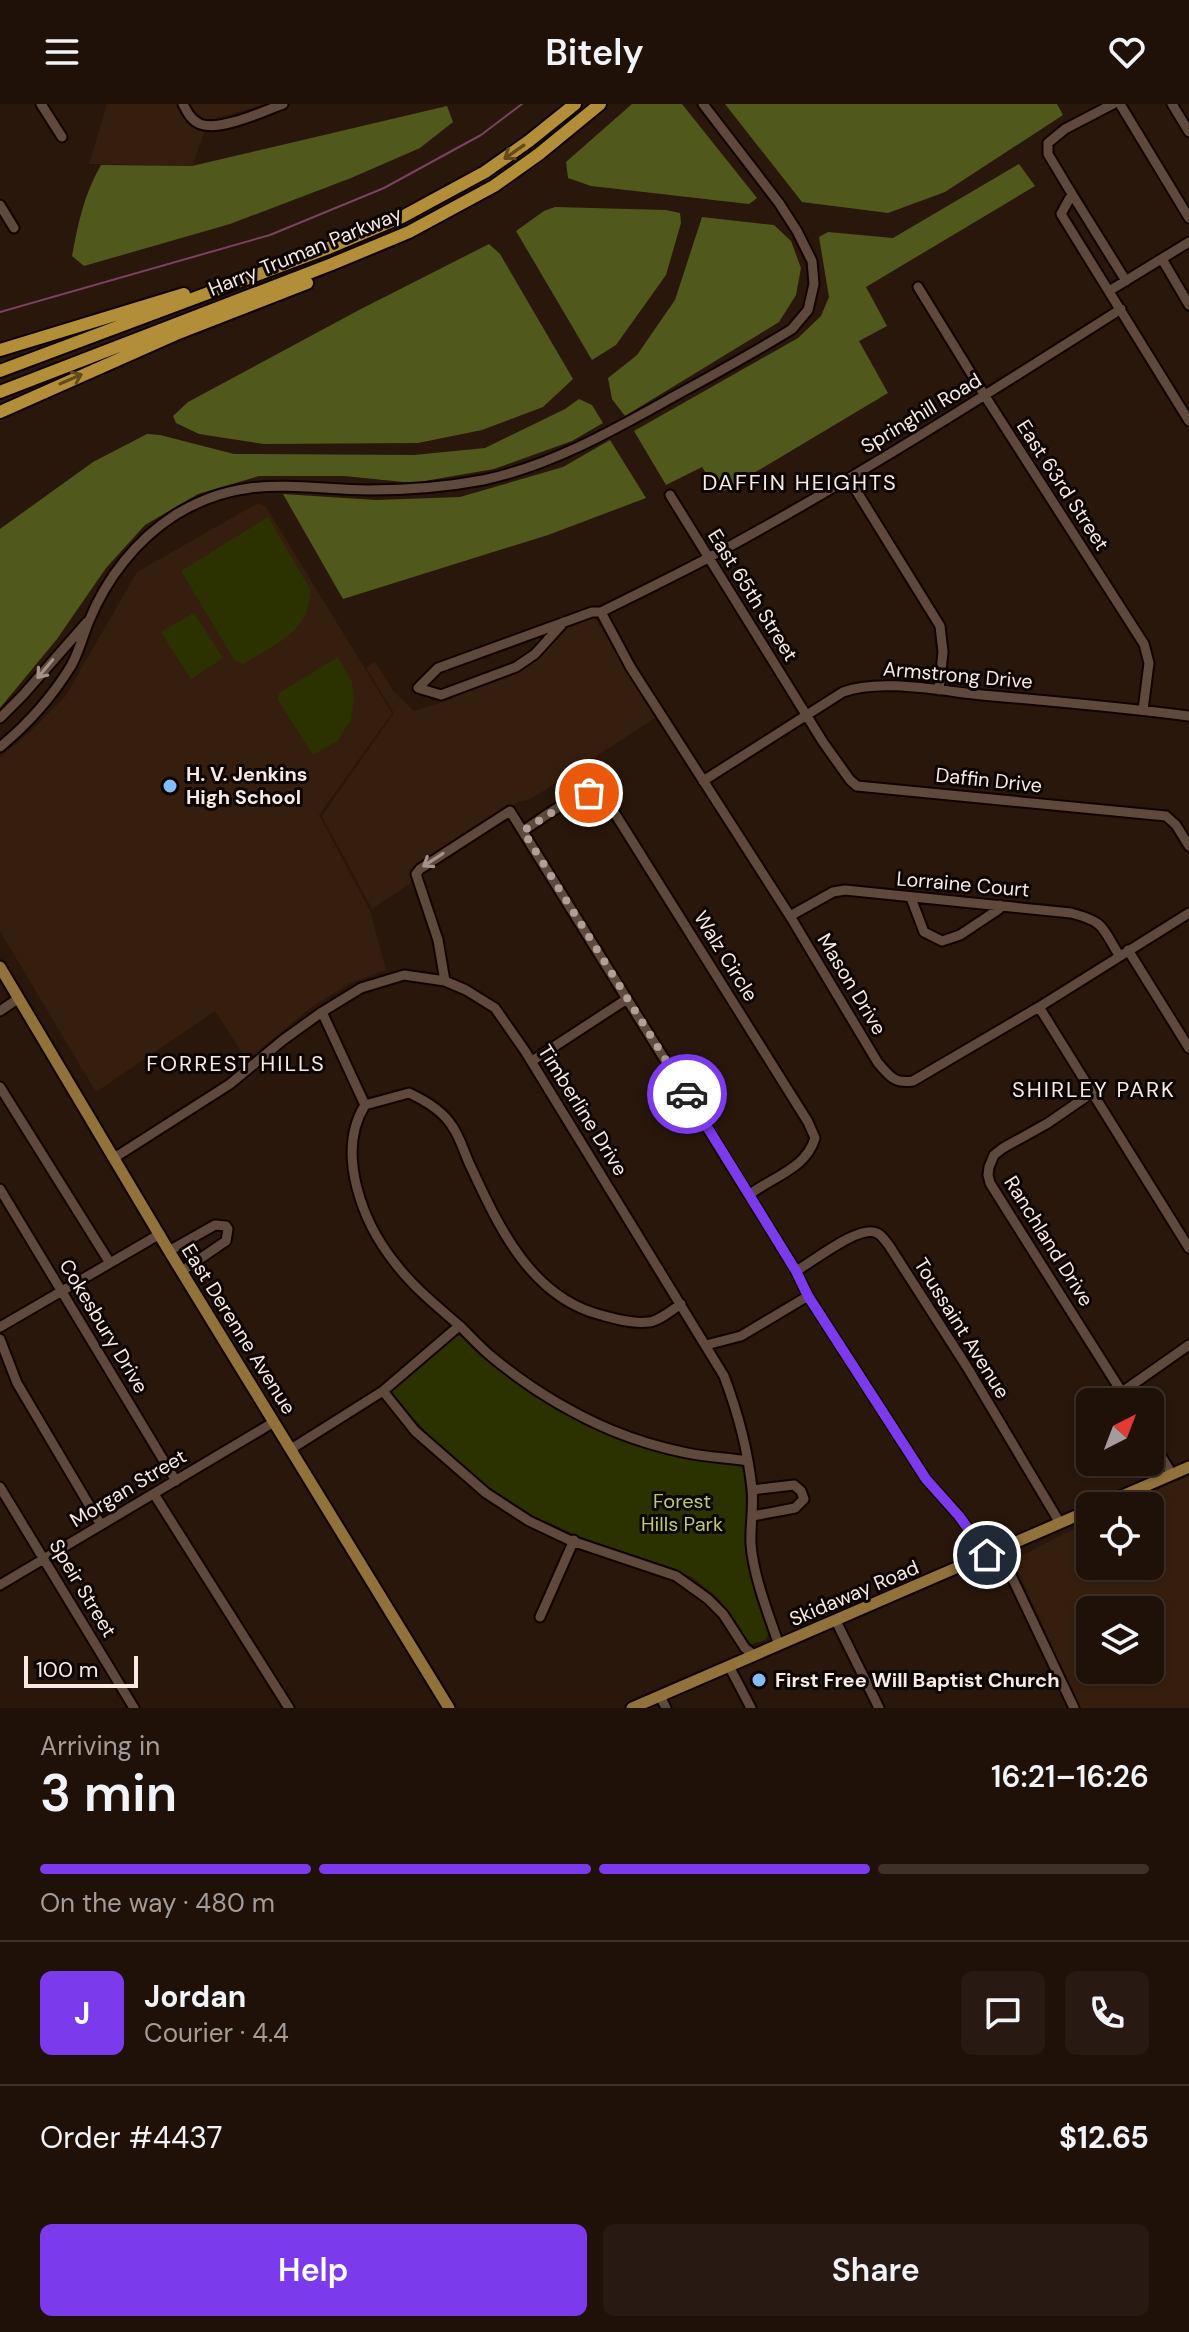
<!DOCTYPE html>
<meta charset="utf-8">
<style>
:root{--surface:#201108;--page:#281a12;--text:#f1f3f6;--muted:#a29d9c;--line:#3d3129;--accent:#7c3aed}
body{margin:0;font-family:"DM Sans",sans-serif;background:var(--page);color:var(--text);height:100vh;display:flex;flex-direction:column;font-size:30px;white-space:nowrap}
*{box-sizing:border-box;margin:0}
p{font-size:26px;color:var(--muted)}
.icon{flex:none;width:44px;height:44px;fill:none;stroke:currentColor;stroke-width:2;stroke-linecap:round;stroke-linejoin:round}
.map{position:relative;height:1604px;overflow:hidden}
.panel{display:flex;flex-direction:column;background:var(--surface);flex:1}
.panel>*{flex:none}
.needle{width:52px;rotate:42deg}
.controls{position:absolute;left:1076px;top:1284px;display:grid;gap:16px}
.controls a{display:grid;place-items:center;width:88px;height:88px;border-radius:12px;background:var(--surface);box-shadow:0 2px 6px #0004,0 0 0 2px var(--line);font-size:40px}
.scale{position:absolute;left:24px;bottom:20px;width:114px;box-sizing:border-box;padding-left:8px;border:4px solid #f8eae2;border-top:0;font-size:22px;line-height:28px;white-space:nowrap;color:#f8eae2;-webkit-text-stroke:6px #0c0502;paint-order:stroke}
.pin{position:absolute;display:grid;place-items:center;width:68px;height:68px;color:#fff;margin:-34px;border:4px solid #fff;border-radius:50%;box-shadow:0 2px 8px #0007}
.courier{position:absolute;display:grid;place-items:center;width:80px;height:80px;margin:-40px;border:6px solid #7c3aed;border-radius:50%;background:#fff;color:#222;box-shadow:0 2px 10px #0007}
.overview em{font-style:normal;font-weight:600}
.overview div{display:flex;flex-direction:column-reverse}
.overview{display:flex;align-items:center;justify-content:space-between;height:136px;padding:0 40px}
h1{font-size:52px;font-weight:600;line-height:60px}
.bar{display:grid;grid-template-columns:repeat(4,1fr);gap:12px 8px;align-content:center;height:96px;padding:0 40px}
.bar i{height:10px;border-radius:6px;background:var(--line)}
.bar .on{background:var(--accent)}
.bar p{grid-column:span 4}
.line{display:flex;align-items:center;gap:20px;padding:0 40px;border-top:2px solid var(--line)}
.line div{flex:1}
.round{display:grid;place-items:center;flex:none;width:84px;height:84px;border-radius:12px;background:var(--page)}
.primary-button{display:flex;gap:16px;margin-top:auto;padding:16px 40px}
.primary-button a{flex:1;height:92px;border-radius:12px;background:var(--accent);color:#fff;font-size:32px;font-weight:600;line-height:92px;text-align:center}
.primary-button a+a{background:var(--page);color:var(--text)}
header{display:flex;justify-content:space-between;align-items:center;height:104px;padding:0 40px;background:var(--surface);font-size:36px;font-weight:600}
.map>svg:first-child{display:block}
</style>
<header><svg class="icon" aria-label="menu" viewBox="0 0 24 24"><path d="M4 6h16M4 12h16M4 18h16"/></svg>Bitely<svg class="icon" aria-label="heart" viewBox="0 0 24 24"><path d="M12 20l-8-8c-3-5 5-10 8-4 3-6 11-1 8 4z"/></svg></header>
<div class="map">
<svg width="1189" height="1604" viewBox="0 0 1189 1604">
<rect width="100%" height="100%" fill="#2a170b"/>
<path fill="#361e0e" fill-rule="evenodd" d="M107 0H266L209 16 192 62 89 60Z
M258 399 266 403 392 609 319 711 370 807 386 866 350 879 309 905 247 956 215 907 96 988 0 827V653L33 625 65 593 137 468Z
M593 512 658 612 531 695 518 698 416 762 412 771 411 779 372 805 322 712 394 609 366 564 375 558 394 588 414 607 453 595 449 582 517 557 538 541 535 533Z
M1189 1372V1604H1080L1013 1456 1090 1417V1462H1150V1402H1121ZM1090 1506H1150V1566H1090Z"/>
<path fill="#2b3200" d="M268 413 310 485C311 528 275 540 243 560L235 557 181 467Z
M194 509 223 554 191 575 161 528Z
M338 553 352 578 354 594 351 616 337 637 313 651 278 596 279 589Z
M456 1231 462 1233 497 1264 546 1295 673 1347 740 1361 743 1365 747 1399 748 1451 755 1492 769 1529 765 1536 752 1540 746 1535 735 1516 718 1494 692 1473 592 1438 534 1412 487 1382 436 1339 389 1287Z"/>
<path fill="#50581b" d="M632 0H682L757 94 749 100 591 82 568 74 566 58Z
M725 0H1057L1063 11 945 88 888 109 802 98Z
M447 2 453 18 420 44 351 74 230 120 84 162 72 152C78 120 84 90 101 61L192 62Z
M1019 60 1035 82 866 183 887 222 859 237 888 289 719 390 702 363 666 381 634 327 798 234 821 212 829 193 819 133 828 128 893 134Z
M555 103 666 106 680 109 681 119 666 171 616 241 592 256 516 127 544 107Z
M702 113 774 121 791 137 801 164 796 191 779 218 625 312 612 295 608 274 637 251 675 196Z
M489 140 500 150 573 275 543 303 482 326 418 339 264 340 199 330 176 319 173 312 188 298 359 206Z
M579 295 592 301 603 319 572 337 494 365 413 379 344 372H259L198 390 145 421 106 464 57 535 0 604V425L93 358 147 330 160 331 234 350 414 351 485 344 565 305Z
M610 336 646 394 548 431 343 495 283 390 376 396 460 393 563 363Z"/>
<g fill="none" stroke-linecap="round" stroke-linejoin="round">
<path stroke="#79425f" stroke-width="2" d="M0 208 270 131 384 84 481 31 522 0"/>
<g stroke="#110300" stroke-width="13">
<path id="minor" d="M41 0 62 33
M183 0C187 8 191 16 200 20 219 28 264 7 283 0
M1113 0 1065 25 1048 39V50L1072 90 1061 110 1189 317
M1120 0 1189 114
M1172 0 1189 28
M1072 90 1126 177
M0 101 14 124
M1162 155 1189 201
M918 183 985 292 1144 540 1149 559 1143 606
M1109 187 1189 138
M849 375 940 522 943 548 939 586
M670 391 823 638 850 676 857 682 1166 712 1176 721 1189 742
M601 508 631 564 790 812 878 959C890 972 894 980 913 977L1039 903 1189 809
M564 518 535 550 516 563 441 591 418 584 438 564 592 508H601C637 490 674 472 710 453 851 377 986 291 1121 205
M0 614 23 591 87 518
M0 643C28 620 52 593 71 562 79 548 83 531 89 517 106 475 136 436 175 411 243 369 296 385 369 386 407 386 446 383 483 376 550 362 612 327 671 294 711 272 752 250 792 225L808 206 814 180 812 157 797 127 779 99 703 0
M703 677 843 588C880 574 942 587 982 591 1051 597 1120 603 1189 612
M523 727C539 717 580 683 599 692 602 693 607 698 609 700L808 1018 815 1034C806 1065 772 1073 749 1091
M911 794 924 828 942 837 960 831 999 805 1000 801
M790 812 833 788 845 786 1071 809C1105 818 1101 822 1119 851
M1128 846 1189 944
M445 877 438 836 416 770 420 765 510 707 749 1091 796 1167 808 1192 926 1375 959 1412 987 1451
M1039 903 1189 1144
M0 907 19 894
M322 908 365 1001
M532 957 627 895
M0 983 110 1159
M1093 988 1048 1019 1003 1044 994 1051 989 1063 988 1071 990 1079 1010 1111 1128 1298
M114 1054 230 980 283 936 322 908 361 884 404 871 445 877 466 886 495 904 525 947 724 1272C738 1309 748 1346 752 1385 754 1404 750 1422 751 1440 753 1471 769 1512 779 1541
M0 1085 176 1377
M169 1147 215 1121 226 1122 228 1125 226 1137 182 1167
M796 1167C813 1158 859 1120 877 1129 882 1131 887 1139 890 1143L967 1263 1060 1419
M681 1200C672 1206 659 1217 649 1218 633 1220 616 1215 601 1211 530 1193 498 1121 470 1061 464 1048 460 1033 452 1022 443 1007 424 996 409 989L365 1001C335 1049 363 1119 395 1159 414 1184 438 1203 461 1223 471 1233 481 1244 492 1253 527 1282 569 1308 611 1326 635 1336 662 1344 687 1349 707 1353 728 1354 748 1357
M0 1223 160 1130
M0 1235 17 1279 101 1421
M706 1241 741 1232 808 1192
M383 1287 415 1327 486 1389 529 1417 569 1436 676 1472 708 1495 723 1510 745 1544 754 1551
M1122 1288 1189 1241
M1150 1334 1172 1370
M291 1345 383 1287 459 1222
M0 1383 134 1604
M752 1386 794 1381 801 1387 804 1395 795 1404 753 1412
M154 1390 289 1604
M999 1446 1074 1604
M0 1481 274 1318
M540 1513 574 1436
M836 1517 879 1604
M729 1562 751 1604
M660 1592 666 1604"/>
</g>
<g stroke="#110300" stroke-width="15">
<path id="major" d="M0 863 169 1147 449 1604
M1099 1402 1189 1363
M632 1604 1090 1406"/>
</g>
<g stroke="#110300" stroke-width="16">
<path id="highway" d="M0 246 184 190
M0 267 326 145 402 113 485 68 529 37 575 0
M0 288 332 160 409 128 494 82 539 50 600 0
M0 308 176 230 307 179"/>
</g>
<use href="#minor" stroke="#5f493c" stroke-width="9"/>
<use href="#major" stroke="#91723a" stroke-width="11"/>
<use href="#highway" stroke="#b38e39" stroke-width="12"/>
</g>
<defs><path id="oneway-shaft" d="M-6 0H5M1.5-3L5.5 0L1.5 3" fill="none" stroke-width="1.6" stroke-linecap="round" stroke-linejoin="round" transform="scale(2)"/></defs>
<g stroke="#604a1e">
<use href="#oneway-shaft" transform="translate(514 48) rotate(145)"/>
<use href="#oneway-shaft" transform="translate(71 275) rotate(-24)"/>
</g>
<g stroke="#a49187">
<use href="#oneway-shaft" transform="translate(45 565) rotate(130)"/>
<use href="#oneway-shaft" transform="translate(433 756) rotate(147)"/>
</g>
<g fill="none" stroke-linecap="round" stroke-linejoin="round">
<path stroke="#b0a097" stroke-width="8" stroke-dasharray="0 14.4" d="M589 689 578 692 523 727 687 990"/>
<path stroke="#7c3aed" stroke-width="10" d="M687 990 796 1167 808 1192 926 1375 959 1412 987 1451"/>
</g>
<g fill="#84bcfb" stroke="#0c0502" stroke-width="3">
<circle cx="170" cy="682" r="8"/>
<circle cx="759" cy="1576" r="8"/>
</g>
<g text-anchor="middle" stroke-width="6" stroke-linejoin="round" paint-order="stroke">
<g font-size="20" fill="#f8eae2" stroke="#0c0502">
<text transform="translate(305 147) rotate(-22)" y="7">Harry Truman Parkway</text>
<text transform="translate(921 309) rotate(-31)" y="7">Springhill Road</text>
<text transform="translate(1063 381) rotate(57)" y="7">East 63rd Street</text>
<text transform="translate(753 491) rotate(58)" y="7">East 65th Street</text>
<text transform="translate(958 571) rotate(5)" y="7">Armstrong Drive</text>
<text transform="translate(989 676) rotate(6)" y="7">Daffin Drive</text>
<text transform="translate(963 780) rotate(5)" y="7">Lorraine Court</text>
<text transform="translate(726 852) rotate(58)" y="7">Walz Circle</text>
<text transform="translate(852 880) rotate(59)" y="7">Mason Drive</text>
<text transform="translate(583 1006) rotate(58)" y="7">Timberline Drive</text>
<text transform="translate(1049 1137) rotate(58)" y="7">Ranchland Drive</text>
<text transform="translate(104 1222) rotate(59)" y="7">Cokesbury Drive</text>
<text transform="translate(962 1224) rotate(58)" y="7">Toussaint Avenue</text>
<text transform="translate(239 1225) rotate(58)" y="7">East Derenne Avenue</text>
<text transform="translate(128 1384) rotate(-31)" y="7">Morgan Street</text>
<text transform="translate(83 1484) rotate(59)" y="7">Speir Street</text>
<text transform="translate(854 1489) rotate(-23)" y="7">Skidaway Road</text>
</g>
<g font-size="20" font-weight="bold" fill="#f8eae2" stroke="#0c0502" text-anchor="start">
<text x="186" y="677">H. V. Jenkins<tspan x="186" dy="23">High School</tspan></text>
<text x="775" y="1583">First Free Will Baptist Church</text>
</g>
<g font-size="20" fill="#bbca72" stroke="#0c0502">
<text x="682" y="1404">Forest<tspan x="682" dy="23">Hills Park</tspan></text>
</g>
<g font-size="22" letter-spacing="2" fill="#f8eae2" stroke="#0c0502">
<text x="800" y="386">DAFFIN HEIGHTS</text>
<text x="236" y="967">FORREST HILLS</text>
<text x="1094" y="993">SHIRLEY PARK</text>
</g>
</g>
</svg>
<div class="controls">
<a><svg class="needle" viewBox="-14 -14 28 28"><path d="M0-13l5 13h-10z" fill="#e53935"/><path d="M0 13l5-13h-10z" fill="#a29d9c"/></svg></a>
<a><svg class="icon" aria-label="locate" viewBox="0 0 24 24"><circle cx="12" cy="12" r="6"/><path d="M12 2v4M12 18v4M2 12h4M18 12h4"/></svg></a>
<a><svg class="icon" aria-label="layers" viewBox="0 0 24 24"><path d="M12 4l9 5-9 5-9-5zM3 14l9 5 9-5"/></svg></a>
</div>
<div class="scale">100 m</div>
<div class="pin" style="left:589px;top:689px;background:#ea580c"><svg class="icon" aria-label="bag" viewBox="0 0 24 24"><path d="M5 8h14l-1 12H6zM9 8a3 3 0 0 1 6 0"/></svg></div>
<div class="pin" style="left:987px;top:1451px;background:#1f2937"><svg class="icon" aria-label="home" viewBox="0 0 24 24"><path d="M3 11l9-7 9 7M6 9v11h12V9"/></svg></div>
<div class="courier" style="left:687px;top:990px"><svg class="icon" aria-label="car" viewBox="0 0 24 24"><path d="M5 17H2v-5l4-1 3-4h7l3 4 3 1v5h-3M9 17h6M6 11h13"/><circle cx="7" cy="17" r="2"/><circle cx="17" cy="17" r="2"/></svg></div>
</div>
<section class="panel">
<div class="overview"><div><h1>3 min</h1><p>Arriving in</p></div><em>16:21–16:26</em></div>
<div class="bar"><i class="on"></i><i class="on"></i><i class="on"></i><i></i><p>On the way · 480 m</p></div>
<div class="line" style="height:144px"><b class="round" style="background:var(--accent);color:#fff">J</b><div><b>Jordan</b><p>Courier · 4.4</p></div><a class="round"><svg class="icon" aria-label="chat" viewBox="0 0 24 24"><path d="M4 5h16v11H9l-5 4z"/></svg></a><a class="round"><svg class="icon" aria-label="phone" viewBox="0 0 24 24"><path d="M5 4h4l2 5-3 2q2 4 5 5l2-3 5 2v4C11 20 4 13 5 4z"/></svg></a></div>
<div class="line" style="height:104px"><div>Order #4437</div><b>$12.65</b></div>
<div class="primary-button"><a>Help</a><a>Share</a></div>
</section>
